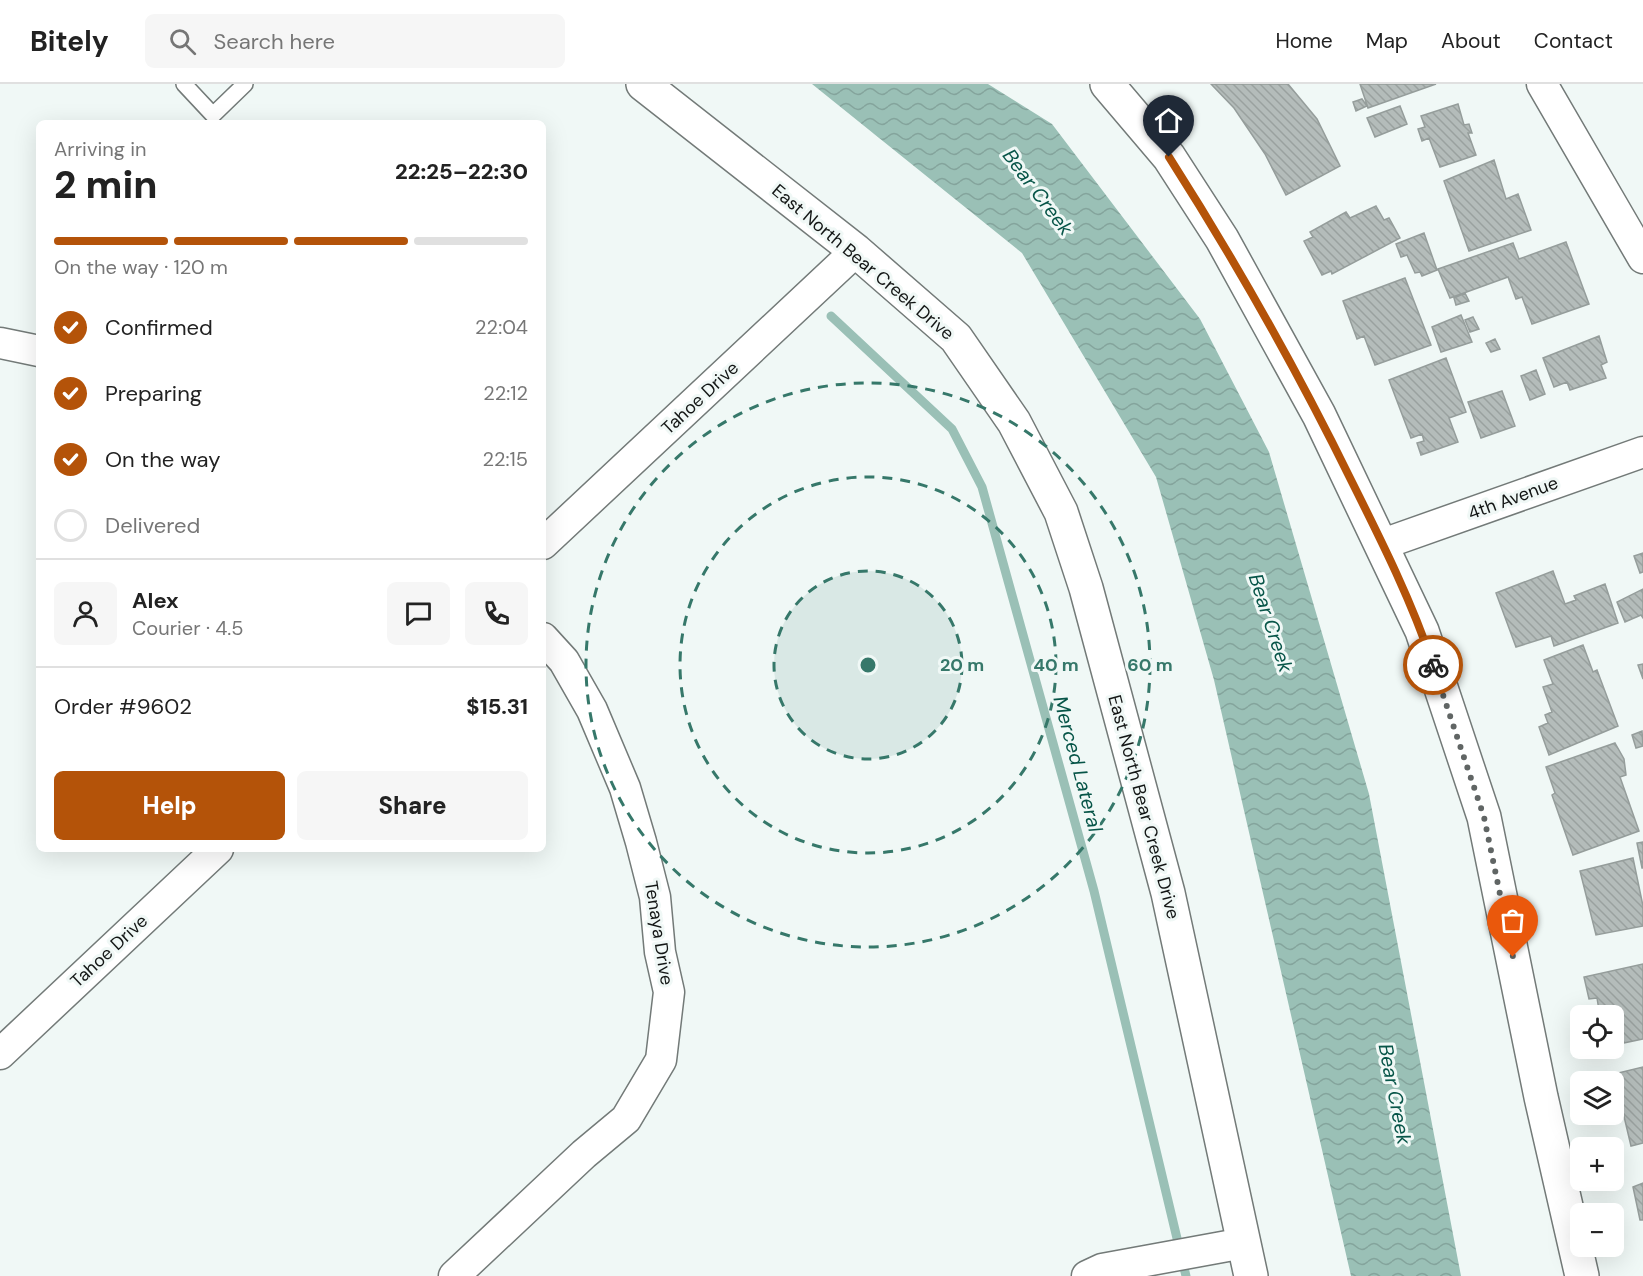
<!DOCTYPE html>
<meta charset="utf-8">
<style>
:root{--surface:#fff;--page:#f6f6f6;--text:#222;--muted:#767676;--line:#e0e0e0;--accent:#b45309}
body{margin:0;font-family:"DM Sans",sans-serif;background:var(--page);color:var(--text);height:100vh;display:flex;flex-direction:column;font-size:22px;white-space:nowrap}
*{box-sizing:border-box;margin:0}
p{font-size:20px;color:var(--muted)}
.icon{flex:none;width:33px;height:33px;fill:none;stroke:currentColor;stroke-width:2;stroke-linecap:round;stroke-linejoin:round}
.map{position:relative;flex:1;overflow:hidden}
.sheet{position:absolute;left:36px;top:36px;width:510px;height:732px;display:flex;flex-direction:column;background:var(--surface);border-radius:9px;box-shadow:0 6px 24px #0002}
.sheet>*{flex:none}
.fabs{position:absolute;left:1570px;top:921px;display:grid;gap:12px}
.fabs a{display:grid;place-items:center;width:54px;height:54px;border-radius:9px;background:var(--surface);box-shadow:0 6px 24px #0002;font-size:30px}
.pin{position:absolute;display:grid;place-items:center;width:51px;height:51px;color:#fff;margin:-62px -26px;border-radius:50% 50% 50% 0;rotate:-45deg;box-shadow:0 0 6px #0007}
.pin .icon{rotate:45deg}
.courier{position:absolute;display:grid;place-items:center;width:60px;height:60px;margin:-30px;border:4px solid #b45309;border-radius:50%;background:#fff;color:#222;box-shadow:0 2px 8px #0007}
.headline em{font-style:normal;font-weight:800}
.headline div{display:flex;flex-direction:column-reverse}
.headline{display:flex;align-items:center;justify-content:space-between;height:102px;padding:0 18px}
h1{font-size:39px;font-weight:800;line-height:45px}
.bar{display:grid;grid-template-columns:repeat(4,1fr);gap:9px 6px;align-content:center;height:72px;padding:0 18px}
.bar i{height:8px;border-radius:4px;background:var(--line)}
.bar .current{background:var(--accent)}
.bar p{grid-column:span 4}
.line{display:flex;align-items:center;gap:15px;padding:0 18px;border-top:2px solid var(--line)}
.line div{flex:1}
.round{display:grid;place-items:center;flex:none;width:63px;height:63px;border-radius:9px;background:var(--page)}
ol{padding:0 18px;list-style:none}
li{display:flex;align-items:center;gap:18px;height:66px}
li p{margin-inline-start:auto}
li .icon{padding:6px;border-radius:50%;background:var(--accent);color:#fff;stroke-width:4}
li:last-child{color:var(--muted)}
li i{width:33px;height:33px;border:3px solid var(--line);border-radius:50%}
.button{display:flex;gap:12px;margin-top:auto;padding:12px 18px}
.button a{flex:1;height:69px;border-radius:9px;background:var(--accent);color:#fff;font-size:24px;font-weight:800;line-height:69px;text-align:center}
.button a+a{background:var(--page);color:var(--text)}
header{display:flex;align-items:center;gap:36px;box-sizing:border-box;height:84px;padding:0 30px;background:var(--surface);border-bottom:2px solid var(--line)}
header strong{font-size:28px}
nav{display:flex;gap:33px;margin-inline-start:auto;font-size:21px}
.search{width:420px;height:54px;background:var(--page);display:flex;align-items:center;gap:15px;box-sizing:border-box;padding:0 21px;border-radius:9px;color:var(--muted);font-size:22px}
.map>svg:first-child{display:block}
</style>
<header>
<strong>Bitely</strong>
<div class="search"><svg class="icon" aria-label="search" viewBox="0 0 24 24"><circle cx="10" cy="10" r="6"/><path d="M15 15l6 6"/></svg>Search here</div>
<nav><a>Home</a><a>Map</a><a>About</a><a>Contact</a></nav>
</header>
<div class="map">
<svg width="1643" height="1192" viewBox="0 0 1643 1192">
<defs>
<pattern id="water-waves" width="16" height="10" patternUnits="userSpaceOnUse" patternTransform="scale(1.5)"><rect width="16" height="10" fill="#9ac0b6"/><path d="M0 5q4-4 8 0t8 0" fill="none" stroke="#84a49c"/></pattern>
<pattern id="building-back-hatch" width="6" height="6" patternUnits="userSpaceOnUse" patternTransform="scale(1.5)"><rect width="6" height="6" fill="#b4bcba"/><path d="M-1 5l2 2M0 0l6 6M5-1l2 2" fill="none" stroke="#9aa19f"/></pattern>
</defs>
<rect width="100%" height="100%" fill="#f0f8f6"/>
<path fill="url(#water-waves)" d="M812 0H988L1052 40 1200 235 1269 368 1369 710 1461 1192H1351L1214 596 1156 393 1022 169Z"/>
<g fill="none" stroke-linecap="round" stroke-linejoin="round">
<path stroke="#9ac0b6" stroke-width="9" d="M831 232 952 345 982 403 1094 807 1186 1192"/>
</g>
<path fill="url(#building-back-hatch)" stroke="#959d9b" stroke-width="1.5" d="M1211 0H1288L1317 35 1340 82 1286 111 1265 70 1234 24Z
M1360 0H1436L1368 24Z
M1362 15 1367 22 1356 27 1353 18Z
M1458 20 1464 41 1469 40 1472 49H1468L1476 71 1440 83 1429 54 1422 57 1418 45 1425 43 1421 32Z
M1400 22 1407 40 1375 53 1367 34Z
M1494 76 1506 115 1518 110 1531 146 1469 167 1444 97Z
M1376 122 1384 136 1389 134 1400 154 1332 190 1331 187 1322 191 1304 157 1313 153 1310 148 1346 128 1350 134Z
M1424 149 1437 186 1422 192 1420 188 1415 189 1407 171 1401 173 1396 160Z
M1566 158 1589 220 1532 240 1522 213 1516 215 1508 193 1450 214 1438 185 1513 159 1519 175Z
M1405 194 1431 261 1375 281 1364 252 1357 255 1343 217Z
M1465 209 1469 217 1456 221 1454 214Z
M1461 231 1472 258 1441 268 1432 243Z
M1473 233 1479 245 1470 248 1465 236Z
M1599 252 1607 278 1601 281 1606 294 1570 306 1567 298 1554 303 1543 274Z
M1495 255 1500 265 1491 268 1486 259Z
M1446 274 1466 328 1449 334 1458 358 1421 371 1417 359 1424 357 1422 350 1411 354 1389 296Z
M1536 286 1545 310 1530 316 1521 292Z
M1502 307 1515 342 1481 354 1468 318Z
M1643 469V488L1640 489 1634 472Z
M1553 487 1565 520 1576 516 1574 512 1605 500 1618 539 1554 562 1551 552 1516 563 1496 509Z
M1643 505V534L1641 531 1625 538 1617 518Z
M1583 561 1593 588 1597 586 1618 642 1549 671 1539 643 1548 639 1545 631 1552 628 1543 603 1553 600 1544 576Z
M1643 580V595L1638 581Z
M1642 647 1643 662 1636 664 1632 651Z
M1615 659 1624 675 1626 691 1620 693 1639 747 1573 771 1552 711 1555 709 1546 683Z
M1643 758V784H1642L1637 759Z
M1633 774 1643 822V842L1596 851 1580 787Z
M1643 880V955L1614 961V932H1600L1597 914 1589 915 1584 893Z
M1643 983V1059L1631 1062 1614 990Z
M1643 1099V1136H1640L1633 1103Z"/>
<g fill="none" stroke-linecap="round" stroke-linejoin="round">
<g stroke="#737a78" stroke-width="18">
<path id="lane" d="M184 0 213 31 245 0"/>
</g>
<g stroke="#737a78" stroke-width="33">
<path id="street" d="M1542 0 1643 174
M0 259 39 267
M543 460 856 167
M1383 460 1643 368
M0 970 218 765
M454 1192 584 1070 626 1035 661 976 669 908 660 868 655 813 641 758 625 704 592 626 564 577 543 554
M1087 1192 1102 1185 1244 1159"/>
</g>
<g stroke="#737a78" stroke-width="36">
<path id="secondary" d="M643 0 856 167 956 254 1014 338 1061 428 1086 504 1168 809 1251 1192
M1107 0 1169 73 1222 155 1319 331 1422 547 1484 733 1541 1013 1582 1192"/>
</g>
<use href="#lane" stroke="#fff" stroke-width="15"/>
<use href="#street" stroke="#fff" stroke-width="30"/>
<use href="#secondary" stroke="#fff" stroke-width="33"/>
</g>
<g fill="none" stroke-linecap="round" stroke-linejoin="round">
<path stroke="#606564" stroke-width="6" stroke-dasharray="0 10.8" d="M1433 581 1484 733 1513 873"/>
<path stroke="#b45309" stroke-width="8" d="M1169 73C1236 178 1297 286 1352 398 1382 458 1412 518 1433 581"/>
</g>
<circle cx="868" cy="581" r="94" fill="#36786a" fill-opacity=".12"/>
<g fill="none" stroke="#36786a" stroke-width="3" stroke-dasharray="10 8">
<circle cx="868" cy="581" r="94"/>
<circle cx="868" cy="581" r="188"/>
<circle cx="868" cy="581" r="282"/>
</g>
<g text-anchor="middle" stroke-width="6" stroke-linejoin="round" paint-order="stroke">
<g font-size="18" fill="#131615" stroke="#f0f8f6">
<text transform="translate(863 178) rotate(40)" y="6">East North Bear Creek Drive</text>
<text transform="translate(700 314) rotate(-43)" y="6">Tahoe Drive</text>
<text transform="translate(1513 414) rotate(-20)" y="6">4th Avenue</text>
<text transform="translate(1144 723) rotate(75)" y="6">East North Bear Creek Drive</text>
<text transform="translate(659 849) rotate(81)" y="6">Tenaya Drive</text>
<text transform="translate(109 867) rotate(-43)" y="6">Tahoe Drive</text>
</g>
<g font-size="20" font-style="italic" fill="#075548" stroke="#f0f8f6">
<text transform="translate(1038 108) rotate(53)" y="7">Bear Creek</text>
<text transform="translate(1271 539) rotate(72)" y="7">Bear Creek</text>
<text transform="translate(1078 680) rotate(75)" y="7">Merced Lateral</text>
<text transform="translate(1395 1010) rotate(79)" y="7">Bear Creek</text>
</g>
</g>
<circle cx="868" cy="581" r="9" fill="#36786a" stroke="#f0f8f6" stroke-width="3"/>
<g font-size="18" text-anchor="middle" font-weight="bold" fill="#36786a" stroke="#f0f8f6" stroke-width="6" stroke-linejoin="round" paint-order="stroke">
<text x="962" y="587">20 m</text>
<text x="1056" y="587">40 m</text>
<text x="1150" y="587">60 m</text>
</g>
</svg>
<div class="fabs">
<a><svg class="icon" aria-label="locate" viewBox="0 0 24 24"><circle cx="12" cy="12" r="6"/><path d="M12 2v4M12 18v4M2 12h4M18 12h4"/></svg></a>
<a><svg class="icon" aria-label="layers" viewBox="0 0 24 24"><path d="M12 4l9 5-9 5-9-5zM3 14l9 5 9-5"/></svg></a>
<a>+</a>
<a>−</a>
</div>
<div class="pin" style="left:1513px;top:873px;background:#ea580c"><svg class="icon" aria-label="bag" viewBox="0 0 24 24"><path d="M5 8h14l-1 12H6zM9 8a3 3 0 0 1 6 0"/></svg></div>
<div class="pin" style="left:1169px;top:73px;background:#1f2937"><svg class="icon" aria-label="home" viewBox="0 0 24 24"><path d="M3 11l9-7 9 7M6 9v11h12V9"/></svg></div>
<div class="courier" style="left:1433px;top:581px"><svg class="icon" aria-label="bike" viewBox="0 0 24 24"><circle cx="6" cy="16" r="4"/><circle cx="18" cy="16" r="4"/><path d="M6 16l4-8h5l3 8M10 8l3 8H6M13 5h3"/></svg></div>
<section class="sheet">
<div class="headline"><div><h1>2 min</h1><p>Arriving in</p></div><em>22:25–22:30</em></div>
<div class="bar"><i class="current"></i><i class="current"></i><i class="current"></i><i></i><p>On the way · 120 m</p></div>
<ol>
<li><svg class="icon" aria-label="check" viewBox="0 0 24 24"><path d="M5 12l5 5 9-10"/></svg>Confirmed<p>22:04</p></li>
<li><svg class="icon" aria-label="check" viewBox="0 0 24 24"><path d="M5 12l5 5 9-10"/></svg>Preparing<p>22:12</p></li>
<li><svg class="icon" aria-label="check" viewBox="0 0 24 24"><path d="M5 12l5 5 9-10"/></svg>On the way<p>22:15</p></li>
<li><i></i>Delivered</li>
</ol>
<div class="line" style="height:108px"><a class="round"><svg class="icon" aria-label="person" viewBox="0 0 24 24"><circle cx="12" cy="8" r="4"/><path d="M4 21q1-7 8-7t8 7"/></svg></a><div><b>Alex</b><p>Courier · 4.5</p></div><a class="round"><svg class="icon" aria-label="chat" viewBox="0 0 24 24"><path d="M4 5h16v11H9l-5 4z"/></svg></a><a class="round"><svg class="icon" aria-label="phone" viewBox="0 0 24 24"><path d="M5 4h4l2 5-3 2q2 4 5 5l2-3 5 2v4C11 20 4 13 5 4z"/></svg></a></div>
<div class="line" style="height:78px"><div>Order #9602</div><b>$15.31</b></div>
<div class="button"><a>Help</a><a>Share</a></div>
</section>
</div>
